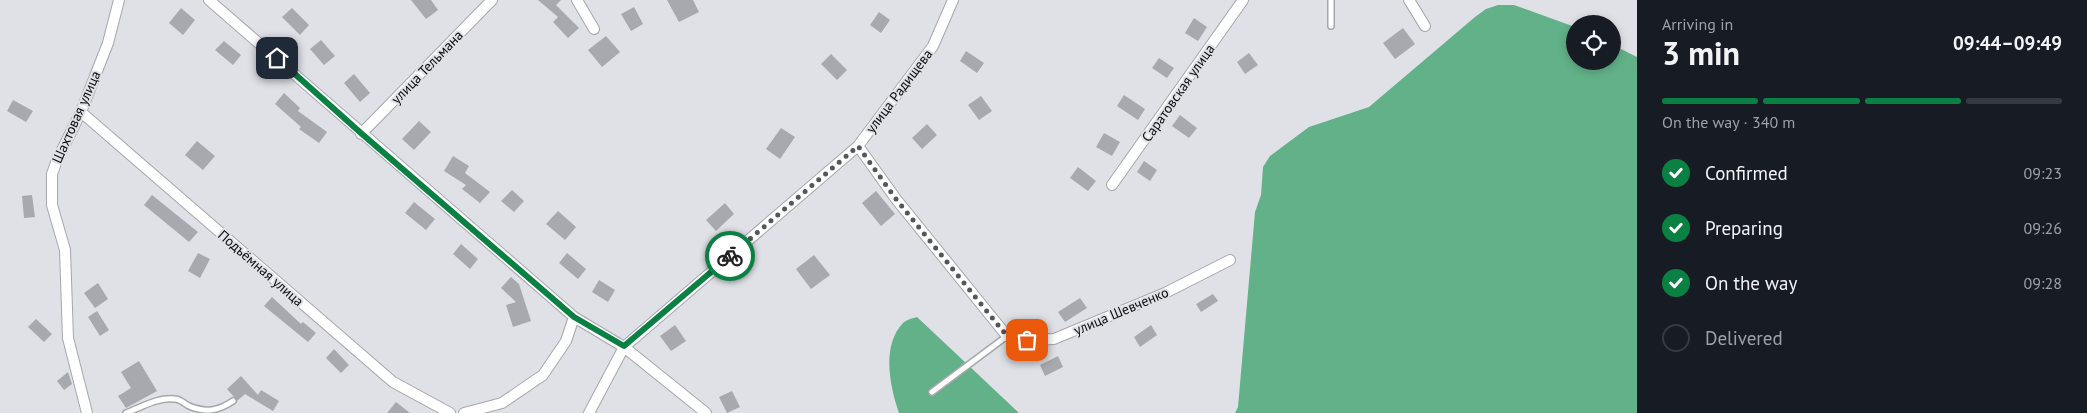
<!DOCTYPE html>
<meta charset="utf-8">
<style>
:root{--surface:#171b24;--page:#242831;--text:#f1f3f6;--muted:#9ea1a6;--line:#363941;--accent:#0b8043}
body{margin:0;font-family:"PT Sans",sans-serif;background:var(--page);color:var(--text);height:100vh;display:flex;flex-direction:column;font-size:19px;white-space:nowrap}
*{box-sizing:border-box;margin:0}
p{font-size:16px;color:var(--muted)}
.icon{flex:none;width:28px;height:28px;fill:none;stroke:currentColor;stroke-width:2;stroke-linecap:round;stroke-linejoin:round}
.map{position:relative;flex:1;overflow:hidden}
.drawer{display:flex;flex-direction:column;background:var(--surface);width:450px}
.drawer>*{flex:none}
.fabs{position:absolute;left:1566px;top:15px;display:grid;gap:10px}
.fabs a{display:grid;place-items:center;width:55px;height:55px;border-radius:50%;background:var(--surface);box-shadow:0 2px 8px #0003;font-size:25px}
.pin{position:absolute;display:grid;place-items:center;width:42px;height:42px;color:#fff;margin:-21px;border-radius:10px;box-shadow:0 2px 8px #0006}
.courier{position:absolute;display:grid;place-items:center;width:50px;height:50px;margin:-25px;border:4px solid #0b8043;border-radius:50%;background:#fff;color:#222;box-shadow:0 1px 6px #0007}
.summary em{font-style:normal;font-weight:800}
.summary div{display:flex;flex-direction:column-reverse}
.summary{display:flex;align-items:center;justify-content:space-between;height:85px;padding:0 25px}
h1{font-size:32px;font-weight:800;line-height:38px}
.bar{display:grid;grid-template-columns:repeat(4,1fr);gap:8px 5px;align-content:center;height:60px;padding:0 25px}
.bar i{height:6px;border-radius:4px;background:var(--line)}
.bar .current{background:var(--accent)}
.bar p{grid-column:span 4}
ol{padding:0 25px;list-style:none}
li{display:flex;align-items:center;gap:15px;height:55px}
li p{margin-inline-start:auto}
li .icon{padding:5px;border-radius:50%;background:var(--accent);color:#fff;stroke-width:4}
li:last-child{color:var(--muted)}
li i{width:28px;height:28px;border:2px solid var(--line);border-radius:50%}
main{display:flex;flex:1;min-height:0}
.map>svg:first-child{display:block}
</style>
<main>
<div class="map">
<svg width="1637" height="413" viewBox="0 0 1637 413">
<rect width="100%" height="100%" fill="#dfe1e6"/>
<path fill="#62b188" d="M1498 5H1514L1575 27V61H1612L1613 45 1637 57V413H1235L1238 407 1255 212 1261 195 1263 167 1270 156 1309 127 1369 107 1475 17 1486 9Z
M917 317 1019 413H899C890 387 881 346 903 323 906 320 913 318 917 317Z"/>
<path fill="#a8a9ae" d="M411 0H431L438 10 426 19Z
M538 0H561L556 5 579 28 568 38 553 22 558 17Z
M667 0H693L699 12 679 22Z
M634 7 643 24 631 31 621 14Z
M181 8 195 20 183 35 169 23Z
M292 8 309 25 300 35 282 17Z
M879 12 890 20 881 33 870 25Z
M1194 18 1207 27 1198 41 1185 33Z
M1403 28 1415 44 1395 59 1383 43Z
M606 36 620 52 602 67 588 50Z
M321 40 335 56 324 65 310 49Z
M224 41 241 55 233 65 215 50Z
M966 51 984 63 977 73 960 61Z
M1249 53 1258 65 1245 74 1237 62Z
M831 54 847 70 837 80 821 64Z
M1159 58 1174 68 1167 78 1152 68Z
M354 74 370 93 360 102 344 83Z
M284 93 300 108 298 111 327 132 319 143 299 129 301 127 275 104Z
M1124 95 1145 109 1138 120 1117 106Z
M981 96 992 111 979 120 968 105Z
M13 100 33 111 26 122 7 111Z
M1180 115 1197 128 1189 138 1172 126Z
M419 121 431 132 414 150 402 139Z
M927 124 937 135 922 149 912 138Z
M781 128 795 137 780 159 766 149Z
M1104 133 1120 142 1112 156 1096 147Z
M197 141 215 156 203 170 185 155Z
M453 156 469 166 465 173 490 192 480 203 462 189 466 185 444 171Z
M1144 161 1157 170 1150 181 1137 172Z
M1078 167 1096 181 1088 191 1070 178Z
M512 190 524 201 514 212 501 201Z
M876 191 895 214 881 226 862 203Z
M32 195 35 217 24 218 22 196Z
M152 195 198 232 189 242 144 205Z
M414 202 435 219 426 230 405 213Z
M725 203 734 214 716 231 706 220Z
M558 211 576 227 565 240 546 224Z
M461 244 478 259 470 269 453 254Z
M198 253 210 259 200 278 188 271Z
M567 253 586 269 578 279 559 263Z
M814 255 830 275 811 289 796 269Z
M511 277 519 284 531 321 513 327 506 305 516 302 501 288Z
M599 280 615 290 608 302 592 292Z
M98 283 108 299 95 308 84 293Z
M1213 294 1218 301 1201 312 1196 304Z
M272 297 301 324 303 322 316 333 308 342 264 306Z
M1080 298 1087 308 1065 322 1058 312Z
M97 311 109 330 100 336 88 317Z
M36 319 52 334 44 342 28 327Z
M675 325 686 341 671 351 660 336Z
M1151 325 1157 335 1140 347 1134 337Z
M334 349 349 365 341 373 326 358Z
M1058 356 1063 367 1045 376 1040 365Z
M139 361 157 391 126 408 118 396 131 388 121 372Z
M68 372 72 384 64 390 57 381Z
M241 376 258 395 261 390 279 401 273 411 245 394 237 401 234 397 227 389Z
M732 391 740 407 727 413 719 397Z
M396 402 410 413H387Z"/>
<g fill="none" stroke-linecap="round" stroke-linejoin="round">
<g stroke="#a5a7ac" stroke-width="8">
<path id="lane" d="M1331 0V26
M932 392 1007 336
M126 413C142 407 158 397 175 399 180 399 185 404 189 406 206 413 218 411 233 401"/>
</g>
<g stroke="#a5a7ac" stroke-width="12">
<path id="street" d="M209 0 574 317 624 347 706 413
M577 0 594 29
M1409 0 1425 26
M81 112 393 382 450 413
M361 134 492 0
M858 146 896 199 1007 336 1027 340 1054 339 1165 293 1230 260
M1112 185 1243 0
M87 413 68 338 65 250 52 205V174L57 160 81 112 108 43 119 0
M464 413 502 403 543 375 566 341 574 317
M589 413 624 347 858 146 933 46 953 0"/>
</g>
<use href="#lane" stroke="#fff" stroke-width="5"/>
<use href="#street" stroke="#fff" stroke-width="10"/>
</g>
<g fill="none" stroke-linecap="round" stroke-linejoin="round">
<path stroke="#555659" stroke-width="5" stroke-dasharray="0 9" d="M730 256 858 146 896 199 1007 336 1027 340"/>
<path stroke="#0b8043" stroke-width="6" d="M277 58 362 134 574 317 624 346 730 256"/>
</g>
<g text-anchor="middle" stroke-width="4" stroke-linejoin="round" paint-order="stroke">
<g font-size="14" fill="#0b0b0d" stroke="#dfe1e6">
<text transform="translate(427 67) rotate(-46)" y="5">улица Тельмана</text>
<text transform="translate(899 91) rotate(-53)" y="5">улица Радищева</text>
<text transform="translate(1178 93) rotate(-55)" y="5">Саратовская улица</text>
<text transform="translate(76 117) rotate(-66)" y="5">Шахтовая улица</text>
<text transform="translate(261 268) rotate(41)" y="5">Подъёмная улица</text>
<text transform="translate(1121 311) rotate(-23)" y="5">улица Шевченко</text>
</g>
</g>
</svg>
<div class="fabs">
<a><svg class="icon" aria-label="locate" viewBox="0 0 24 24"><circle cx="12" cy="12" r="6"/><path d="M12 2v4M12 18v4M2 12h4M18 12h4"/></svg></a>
</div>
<div class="pin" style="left:1027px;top:340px;background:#ea580c"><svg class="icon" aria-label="bag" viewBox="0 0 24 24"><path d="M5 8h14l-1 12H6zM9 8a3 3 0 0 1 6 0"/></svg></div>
<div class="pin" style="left:277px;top:58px;background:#1f2937"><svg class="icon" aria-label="home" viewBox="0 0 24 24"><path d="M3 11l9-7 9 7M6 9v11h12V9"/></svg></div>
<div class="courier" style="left:730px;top:256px"><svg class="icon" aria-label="bike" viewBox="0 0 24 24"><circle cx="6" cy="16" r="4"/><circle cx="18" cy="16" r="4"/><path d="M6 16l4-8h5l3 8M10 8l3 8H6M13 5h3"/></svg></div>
</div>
<section class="drawer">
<div class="summary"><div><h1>3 min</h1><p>Arriving in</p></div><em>09:44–09:49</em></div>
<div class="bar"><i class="current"></i><i class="current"></i><i class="current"></i><i></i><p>On the way · 340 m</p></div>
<ol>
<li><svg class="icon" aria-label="check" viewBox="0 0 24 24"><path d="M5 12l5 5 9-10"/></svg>Confirmed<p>09:23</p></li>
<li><svg class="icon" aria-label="check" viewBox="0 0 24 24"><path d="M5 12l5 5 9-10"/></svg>Preparing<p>09:26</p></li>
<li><svg class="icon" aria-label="check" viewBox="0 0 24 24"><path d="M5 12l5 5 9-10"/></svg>On the way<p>09:28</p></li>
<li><i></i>Delivered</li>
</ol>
</section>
</main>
